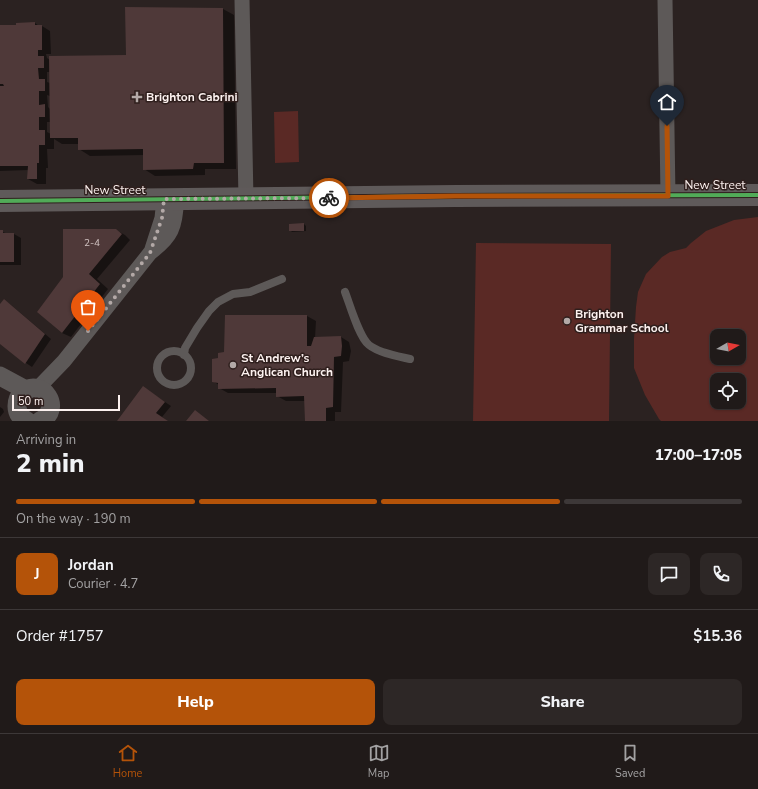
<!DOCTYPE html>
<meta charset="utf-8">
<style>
:root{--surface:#201a19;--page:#2d2726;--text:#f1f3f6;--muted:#a2a1a2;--line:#3d3838;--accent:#b45309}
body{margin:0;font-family:"Nunito Sans",sans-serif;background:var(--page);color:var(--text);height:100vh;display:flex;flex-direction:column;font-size:15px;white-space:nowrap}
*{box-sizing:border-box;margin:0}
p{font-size:13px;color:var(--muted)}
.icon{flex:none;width:22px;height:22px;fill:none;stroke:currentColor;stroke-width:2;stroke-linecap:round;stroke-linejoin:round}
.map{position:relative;height:421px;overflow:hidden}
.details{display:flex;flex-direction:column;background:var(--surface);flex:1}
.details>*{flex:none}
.needle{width:26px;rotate:81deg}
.fabs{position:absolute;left:710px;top:329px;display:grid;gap:8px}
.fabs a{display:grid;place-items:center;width:36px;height:36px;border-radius:8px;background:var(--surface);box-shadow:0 1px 3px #0004,0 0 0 1px var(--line);font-size:20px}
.scale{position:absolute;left:12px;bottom:10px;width:108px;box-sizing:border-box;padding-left:4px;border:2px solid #fcf1ef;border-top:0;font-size:11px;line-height:14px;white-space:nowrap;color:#fcf1ef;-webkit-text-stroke:3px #2f1f1d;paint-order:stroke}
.pin{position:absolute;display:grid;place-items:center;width:34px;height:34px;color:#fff;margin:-41px -17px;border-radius:50% 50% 50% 0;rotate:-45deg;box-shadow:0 0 4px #0007}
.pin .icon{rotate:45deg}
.courier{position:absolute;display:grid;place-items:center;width:40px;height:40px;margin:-20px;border:3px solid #b45309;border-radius:50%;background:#fff;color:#222;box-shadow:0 1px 5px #0007}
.overview em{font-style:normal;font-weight:800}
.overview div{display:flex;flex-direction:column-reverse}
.overview{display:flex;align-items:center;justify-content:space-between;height:68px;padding:0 16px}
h1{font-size:26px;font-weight:800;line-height:30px}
.bar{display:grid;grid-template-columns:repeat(4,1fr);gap:6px 4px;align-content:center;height:48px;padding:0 16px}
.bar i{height:5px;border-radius:3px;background:var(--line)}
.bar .current{background:var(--accent)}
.bar p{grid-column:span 4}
.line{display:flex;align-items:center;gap:10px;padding:0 16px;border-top:1px solid var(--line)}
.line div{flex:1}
.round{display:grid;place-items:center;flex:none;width:42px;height:42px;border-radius:8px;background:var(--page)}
.action{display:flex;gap:8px;margin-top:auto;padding:8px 16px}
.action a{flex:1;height:46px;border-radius:8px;background:var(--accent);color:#fff;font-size:16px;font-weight:800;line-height:46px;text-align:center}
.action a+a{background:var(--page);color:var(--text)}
.tab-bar{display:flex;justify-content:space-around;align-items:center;height:56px;border-top:1px solid var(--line);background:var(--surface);font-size:11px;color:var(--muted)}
.tab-bar a{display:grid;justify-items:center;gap:2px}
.tab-bar .current{color:var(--accent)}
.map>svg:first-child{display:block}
</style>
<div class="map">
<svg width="758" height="421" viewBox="0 0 758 421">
<rect width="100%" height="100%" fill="#2b2221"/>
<path fill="#5a2925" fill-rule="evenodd" d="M298 111 299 162 275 163 274 112Z
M758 217V421H661L659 419 645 395 634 368V339L636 307 638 292 646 274 662 257 670 252 686 248 691 243 706 231 734 220ZM717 336H739V358H717ZM717 380H739V402H717Z
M476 243 611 244 609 421H473Z"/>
<path fill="#0007" fill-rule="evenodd" d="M223 9 234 15 236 169H205V175L155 176 144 169V155L90 156 79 149V144H62L54 139V149H47L48 168H46V184H37L28 179 29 170 0 171V26H17L35 23 39 26H42L50 31 51 54H46L47 58 50 60 127 56ZM47 72H50V83L47 82ZM47 95 50 96V109L48 107ZM47 122H51V134L47 132Z
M304 224 306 226V231L292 232 290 230Z
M116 230 125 235 130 240 97 279 108 289 71 337 62 333 38 312Z
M0 231 8 234H14L21 238V265H0Z
M5 301 11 305 51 339 32 367 26 363 0 343V305Z
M226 316H307L316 321 315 338 341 337 349 342 351 351 349 361 343 362 341 412H335V421H306L305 401H286L277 396V393H228L219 388V385L213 381 219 359 225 353Z
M150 392 171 406 162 417 167 421H118Z
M0 407 3 409 4 412 0 417Z"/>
<path fill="#4f3939" d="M125 7 223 8 224 163H194L193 169 143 170V149L78 150V138H50L49 56 126 55Z
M35 22V25H42V50H38V56H44V68H38L39 79H45V91H39V105L45 104V117H39V130H45V145H39V163H37V179H27L28 166H0V86H4L3 84H0V25H16V23Z
M304 223V231H289V224Z
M63 229H116L122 234 89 274 100 284 62 333 37 312 63 277Z
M0 230H3V233H14V262H0Z
M4 299 45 334 25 364 0 344V304Z
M225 315H307V346H311L314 337 341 336 342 346 341 356 334 357 333 407 326 408V421H305L304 396 276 397V388L218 389V383L212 382V359L218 358V353L224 352Z
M143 386 165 402 156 413 168 421H117Z
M195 410 209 421H186Z"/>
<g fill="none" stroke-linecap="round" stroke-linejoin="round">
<path stroke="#5d5958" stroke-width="8" d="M345 292C350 305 359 337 369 345 379 353 397 356 410 359
M157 368a17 17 0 1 1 34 0a17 17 0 1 1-34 0Z
M184 355 185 348 197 328 209 311 218 302 233 294 250 292 282 279"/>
<path stroke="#5d5958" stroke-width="15" d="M242 0 246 199
M665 0 668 196
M151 252 162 218 164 199
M37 389 64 361 150 253C174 235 174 227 177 199"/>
<path stroke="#5d5958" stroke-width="19" d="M0 376 26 390
M27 421C21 418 17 413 17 406 17 401 19 396 23 392 42 377 64 409 40 421"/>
<path stroke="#5f5a5a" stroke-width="22" d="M0 201 455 196 758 195"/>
<g stroke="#2f1f1d" stroke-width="6">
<path id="cycleway" d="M0 201 455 196 758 195"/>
</g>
<use href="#cycleway" stroke="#51ab58" stroke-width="4"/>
</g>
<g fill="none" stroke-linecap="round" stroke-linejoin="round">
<path stroke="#b3a9a7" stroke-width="4" stroke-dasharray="0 7.2" d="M88 331 150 253 162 218 164 199 329 198"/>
<path stroke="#b45309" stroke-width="5" d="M329 198 455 196H668L667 126"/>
</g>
<g fill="#b3a9a7" stroke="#2f1f1d" stroke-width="1.5">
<path d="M135 91h4v4h4v4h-4v4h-4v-4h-4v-4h4z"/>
<circle cx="567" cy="321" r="4"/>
<circle cx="233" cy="365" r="4"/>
</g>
<g text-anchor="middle" stroke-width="3" stroke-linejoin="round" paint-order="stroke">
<g font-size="10" fill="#d1c3c2">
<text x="92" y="246">2-4</text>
</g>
<g font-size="12" font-weight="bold" fill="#fcf1ef" stroke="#2f1f1d" text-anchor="start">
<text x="146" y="101">Brighton Cabrini</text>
<text x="575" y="318">Brighton<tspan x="575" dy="14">Grammar School</tspan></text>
<text x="241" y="362">St Andrew’s<tspan x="241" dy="14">Anglican Church</tspan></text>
</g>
<g font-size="12" fill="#fcf1ef" stroke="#2f1f1d">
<text x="715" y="189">New Street</text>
<text x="115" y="194">New Street</text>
</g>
</g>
</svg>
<div class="fabs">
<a><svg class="needle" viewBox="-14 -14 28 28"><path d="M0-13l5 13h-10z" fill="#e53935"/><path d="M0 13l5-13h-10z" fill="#a2a1a2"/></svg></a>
<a><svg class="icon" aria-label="locate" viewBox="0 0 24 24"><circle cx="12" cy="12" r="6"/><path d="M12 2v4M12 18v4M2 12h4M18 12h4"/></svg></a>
</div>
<div class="scale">50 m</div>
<div class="pin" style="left:88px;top:331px;background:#ea580c"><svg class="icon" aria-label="bag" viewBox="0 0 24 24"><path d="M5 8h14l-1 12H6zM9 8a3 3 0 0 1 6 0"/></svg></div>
<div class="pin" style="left:667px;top:126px;background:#1f2937"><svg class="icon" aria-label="home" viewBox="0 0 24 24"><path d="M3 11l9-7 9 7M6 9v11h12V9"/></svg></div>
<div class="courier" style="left:329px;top:198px"><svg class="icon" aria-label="bike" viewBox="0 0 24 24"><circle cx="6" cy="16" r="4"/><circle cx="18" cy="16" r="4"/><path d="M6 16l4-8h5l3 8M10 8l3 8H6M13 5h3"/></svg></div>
</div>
<section class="details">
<div class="overview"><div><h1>2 min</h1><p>Arriving in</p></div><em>17:00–17:05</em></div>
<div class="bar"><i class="current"></i><i class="current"></i><i class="current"></i><i></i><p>On the way · 190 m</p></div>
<div class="line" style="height:72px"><b class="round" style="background:var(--accent);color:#fff">J</b><div><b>Jordan</b><p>Courier · 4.7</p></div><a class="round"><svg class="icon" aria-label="chat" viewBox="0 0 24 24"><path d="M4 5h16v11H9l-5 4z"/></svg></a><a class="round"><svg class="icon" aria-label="phone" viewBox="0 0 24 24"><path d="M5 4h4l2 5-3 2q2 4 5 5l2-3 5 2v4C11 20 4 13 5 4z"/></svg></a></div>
<div class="line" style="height:52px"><div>Order #1757</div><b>$15.36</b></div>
<div class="action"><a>Help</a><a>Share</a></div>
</section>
<nav class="tab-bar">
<a class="current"><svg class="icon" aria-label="home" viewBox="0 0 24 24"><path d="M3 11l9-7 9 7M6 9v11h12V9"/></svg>Home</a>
<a><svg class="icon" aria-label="map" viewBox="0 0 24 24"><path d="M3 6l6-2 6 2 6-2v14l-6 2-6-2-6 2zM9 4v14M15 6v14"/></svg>Map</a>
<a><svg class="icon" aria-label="saved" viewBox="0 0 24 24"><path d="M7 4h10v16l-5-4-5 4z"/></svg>Saved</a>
</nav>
